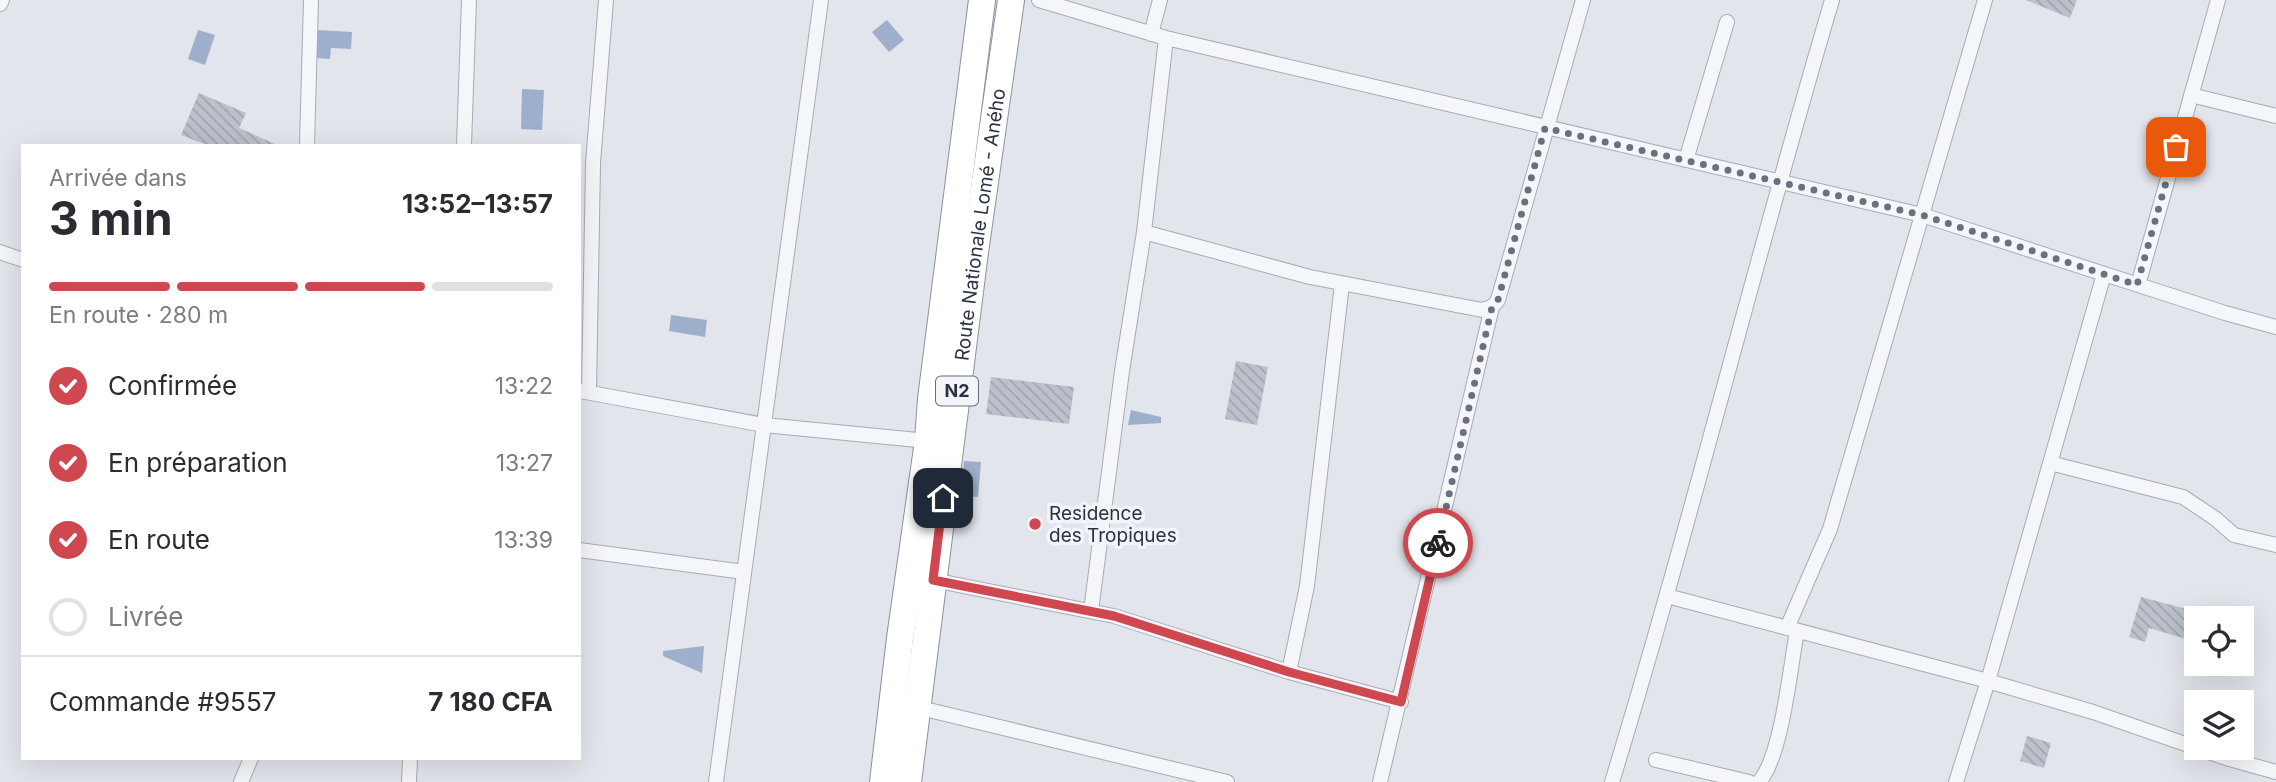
<!DOCTYPE html>
<html lang="fr">
<meta charset="utf-8">
<style>
:root{--surface:#fff;--page:#f7f7f7;--text:#2b2b33;--muted:#7c7c81;--line:#e1e1e2;--accent:#cf4850}
body{margin:0;font-family:Inter,sans-serif;background:var(--page);color:var(--text);height:100vh;display:flex;flex-direction:column;font-size:26px;white-space:nowrap}
*{box-sizing:border-box;margin:0}
p{font-size:23px;color:var(--muted)}
.icon{flex:none;width:38px;height:38px;fill:none;stroke:currentColor;stroke-width:2;stroke-linecap:round;stroke-linejoin:round}
.map{position:relative;flex:1;overflow:hidden}
.drawer{position:absolute;left:21px;top:144px;width:560px;height:616px;display:flex;flex-direction:column;background:var(--surface);border-radius:0px;box-shadow:0 7px 28px #0002}
.drawer>*{flex:none}
.buttons{position:absolute;left:2184px;top:606px;display:grid;gap:14px}
.buttons a{display:grid;place-items:center;width:70px;height:70px;border-radius:0px;background:var(--surface);box-shadow:0 7px 28px #0002;font-size:35px}
.pin{position:absolute;display:grid;place-items:center;width:60px;height:60px;color:#fff;margin:-30px;border-radius:14px;box-shadow:0 4px 10px #0006}
.courier{position:absolute;display:grid;place-items:center;width:70px;height:70px;margin:-35px;border:5px solid #cf4850;border-radius:50%;background:#fff;color:#222;box-shadow:0 2px 9px #0007}
.headline em{font-style:normal;font-weight:700}
.headline div{display:flex;flex-direction:column-reverse}
.headline{display:flex;align-items:center;justify-content:space-between;height:119px;padding:0 28px}
h1{font-size:46px;font-weight:700;line-height:52px}
.bar{display:grid;grid-template-columns:repeat(4,1fr);gap:10px 7px;align-content:center;height:84px;padding:0 28px}
.bar i{height:9px;border-radius:5px;background:var(--line)}
.bar .on{background:var(--accent)}
.bar p{grid-column:span 4}
.line{display:flex;align-items:center;gap:18px;padding:0 28px;border-top:2px solid var(--line)}
.line div{flex:1}
ol{padding:0 28px;list-style:none}
li{display:flex;align-items:center;gap:21px;height:77px}
li p{margin-inline-start:auto}
li .icon{padding:7px;border-radius:50%;background:var(--accent);color:#fff;stroke-width:4}
li:last-child{color:var(--muted)}
li i{width:38px;height:38px;border:4px solid var(--line);border-radius:50%}
.map>svg:first-child{display:block}
</style>
<div class="map">
<svg width="2276" height="782" viewBox="0 0 2276 782">
<defs>
<pattern id="building-back-hatch" width="6" height="6" patternUnits="userSpaceOnUse" patternTransform="scale(1.75)"><rect width="6" height="6" fill="#bcc0cb"/><path d="M-1 5l2 2M0 0l6 6M5-1l2 2" fill="none" stroke="#a2a5b0"/></pattern>
</defs>
<rect width="100%" height="100%" fill="#e2e5eb"/>
<path fill="#9eafcb" d="M887 20 904 40 889 52 872 32Z
M198 30 215 35 205 65 188 59Z
M317 30 352 32 351 49 331 48 330 59 316 58Z
M522 89 544 90 542 130 521 129Z
M671 315 707 320 705 337 669 331Z
M1131 410 1161 417V423L1128 425Z
M964 461 981 462 978 497 961 496Z
M704 646 702 673 663 656V651Z"/>
<path fill="url(#building-back-hatch)" d="M2026 0H2077L2070 18Z
M199 93 246 113 239 128 277 145H207L181 135Z
M1236 361 1268 367 1257 425 1225 419Z
M991 377 1074 387 1069 424 986 414Z
M2141 597 2194 611 2186 639 2149 628 2145 642 2129 637Z
M2027 736 2051 743 2044 768 2020 761Z"/>
<g fill="none" stroke-linecap="round" stroke-linejoin="round">
<g stroke="#a7abb5" stroke-width="16">
<path id="street" d="M1039 0 1166 38 1922 215 2225 313 2276 327
M0 4 2 0
M1151 34 1160 0
M2191 95 2276 116
M307 145 311 0
M464 145 469 0
M1686 160 1727 22
M1144 232 1310 277 1482 310 1492 307
M0 252 23 260
M2138 285 2218 0
M580 391 764 425 928 441
M589 392 593 163 606 0
M2050 463 2183 497 2216 519 2234 535 2276 545
M579 550 744 572
M933 580 1114 616 1289 672 1401 702
M1667 596 1988 681 2093 712 2226 758 2276 772
M1091 611 1122 371 1144 232 1166 38
M1787 628 1830 529 1985 0
M1289 672 1307 586 1342 284
M912 706 1227 782
M1656 760 1749 782
M241 782 251 758
M409 782 410 758
M716 782 821 0
M1380 782 1492 307 1498 300 1583 0
M1612 782C1691 523 1755 260 1832 0
M1759 782C1782 756 1790 668 1797 631
M1956 782 1988 681 2104 274"/>
</g>
<g stroke="#8a91a2" stroke-width="28">
<g id="highway">
<path d="M883 782 900 638 928 441 931 399 982 0"/>
<path id="s1" d="M908 782 975 252 1011 0"/>
</g>
</g>
<use href="#street" stroke="#f5f6f9" stroke-width="14"/>
<use href="#highway" stroke="#fff" stroke-width="26"/>
</g>
<g fill="none" stroke-linecap="round" stroke-linejoin="round">
<path stroke="#6a707e" stroke-width="7" stroke-dasharray="0 12.6" d="M1438 543 1492 307 1498 300 1545 128 1922 215 2137 285 2176 147"/>
<path stroke="#cf4850" stroke-width="9" d="M943 498 933 580 1114 616 1289 672 1401 702 1438 543"/>
</g>
<circle fill="#cf4850" stroke="#f2f4f8" stroke-width="2.5" cx="1035" cy="524" r="7"/>
<g text-anchor="middle" stroke-width="7" stroke-linejoin="round" paint-order="stroke">
<rect fill="#f2f4f8" stroke="#666c79" stroke-width="2" x="936" y="376.5" width="42" height="29" rx="5"/>
<g font-size="18" font-weight="bold" fill="#2a3143">
<text x="957" y="397">N2</text>
</g>
<g font-size="19" fill="#2a3143" stroke="#f2f4f8">
<text dy="7" stroke="none"><textPath href="#s1" startOffset="562">Route Nationale Lomé - Aného</textPath></text>
</g>
<g font-size="19" fill="#2a3143" stroke="#f2f4f8" text-anchor="start">
<text x="1049" y="520">Residence<tspan x="1049" dy="22">des Tropiques</tspan></text>
</g>
</g>
</svg>
<div class="buttons">
<a><svg class="icon" aria-label="locate" viewBox="0 0 24 24"><circle cx="12" cy="12" r="6"/><path d="M12 2v4M12 18v4M2 12h4M18 12h4"/></svg></a>
<a><svg class="icon" aria-label="layers" viewBox="0 0 24 24"><path d="M12 4l9 5-9 5-9-5zM3 14l9 5 9-5"/></svg></a>
</div>
<div class="pin" style="left:2176px;top:147px;background:#ea580c"><svg class="icon" aria-label="bag" viewBox="0 0 24 24"><path d="M5 8h14l-1 12H6zM9 8a3 3 0 0 1 6 0"/></svg></div>
<div class="pin" style="left:943px;top:498px;background:#1f2937"><svg class="icon" aria-label="home" viewBox="0 0 24 24"><path d="M3 11l9-7 9 7M6 9v11h12V9"/></svg></div>
<div class="courier" style="left:1438px;top:543px"><svg class="icon" aria-label="bike" viewBox="0 0 24 24"><circle cx="6" cy="16" r="4"/><circle cx="18" cy="16" r="4"/><path d="M6 16l4-8h5l3 8M10 8l3 8H6M13 5h3"/></svg></div>
<section class="drawer">
<div class="headline"><div><h1>3 min</h1><p>Arrivée dans</p></div><em>13:52–13:57</em></div>
<div class="bar"><i class="on"></i><i class="on"></i><i class="on"></i><i></i><p>En route · 280 m</p></div>
<ol>
<li><svg class="icon" aria-label="check" viewBox="0 0 24 24"><path d="M5 12l5 5 9-10"/></svg>Confirmée<p>13:22</p></li>
<li><svg class="icon" aria-label="check" viewBox="0 0 24 24"><path d="M5 12l5 5 9-10"/></svg>En préparation<p>13:27</p></li>
<li><svg class="icon" aria-label="check" viewBox="0 0 24 24"><path d="M5 12l5 5 9-10"/></svg>En route<p>13:39</p></li>
<li><i></i>Livrée</li>
</ol>
<div class="line" style="height:91px"><div>Commande #9557</div><b>7 180 CFA</b></div>
</section>
</div>
